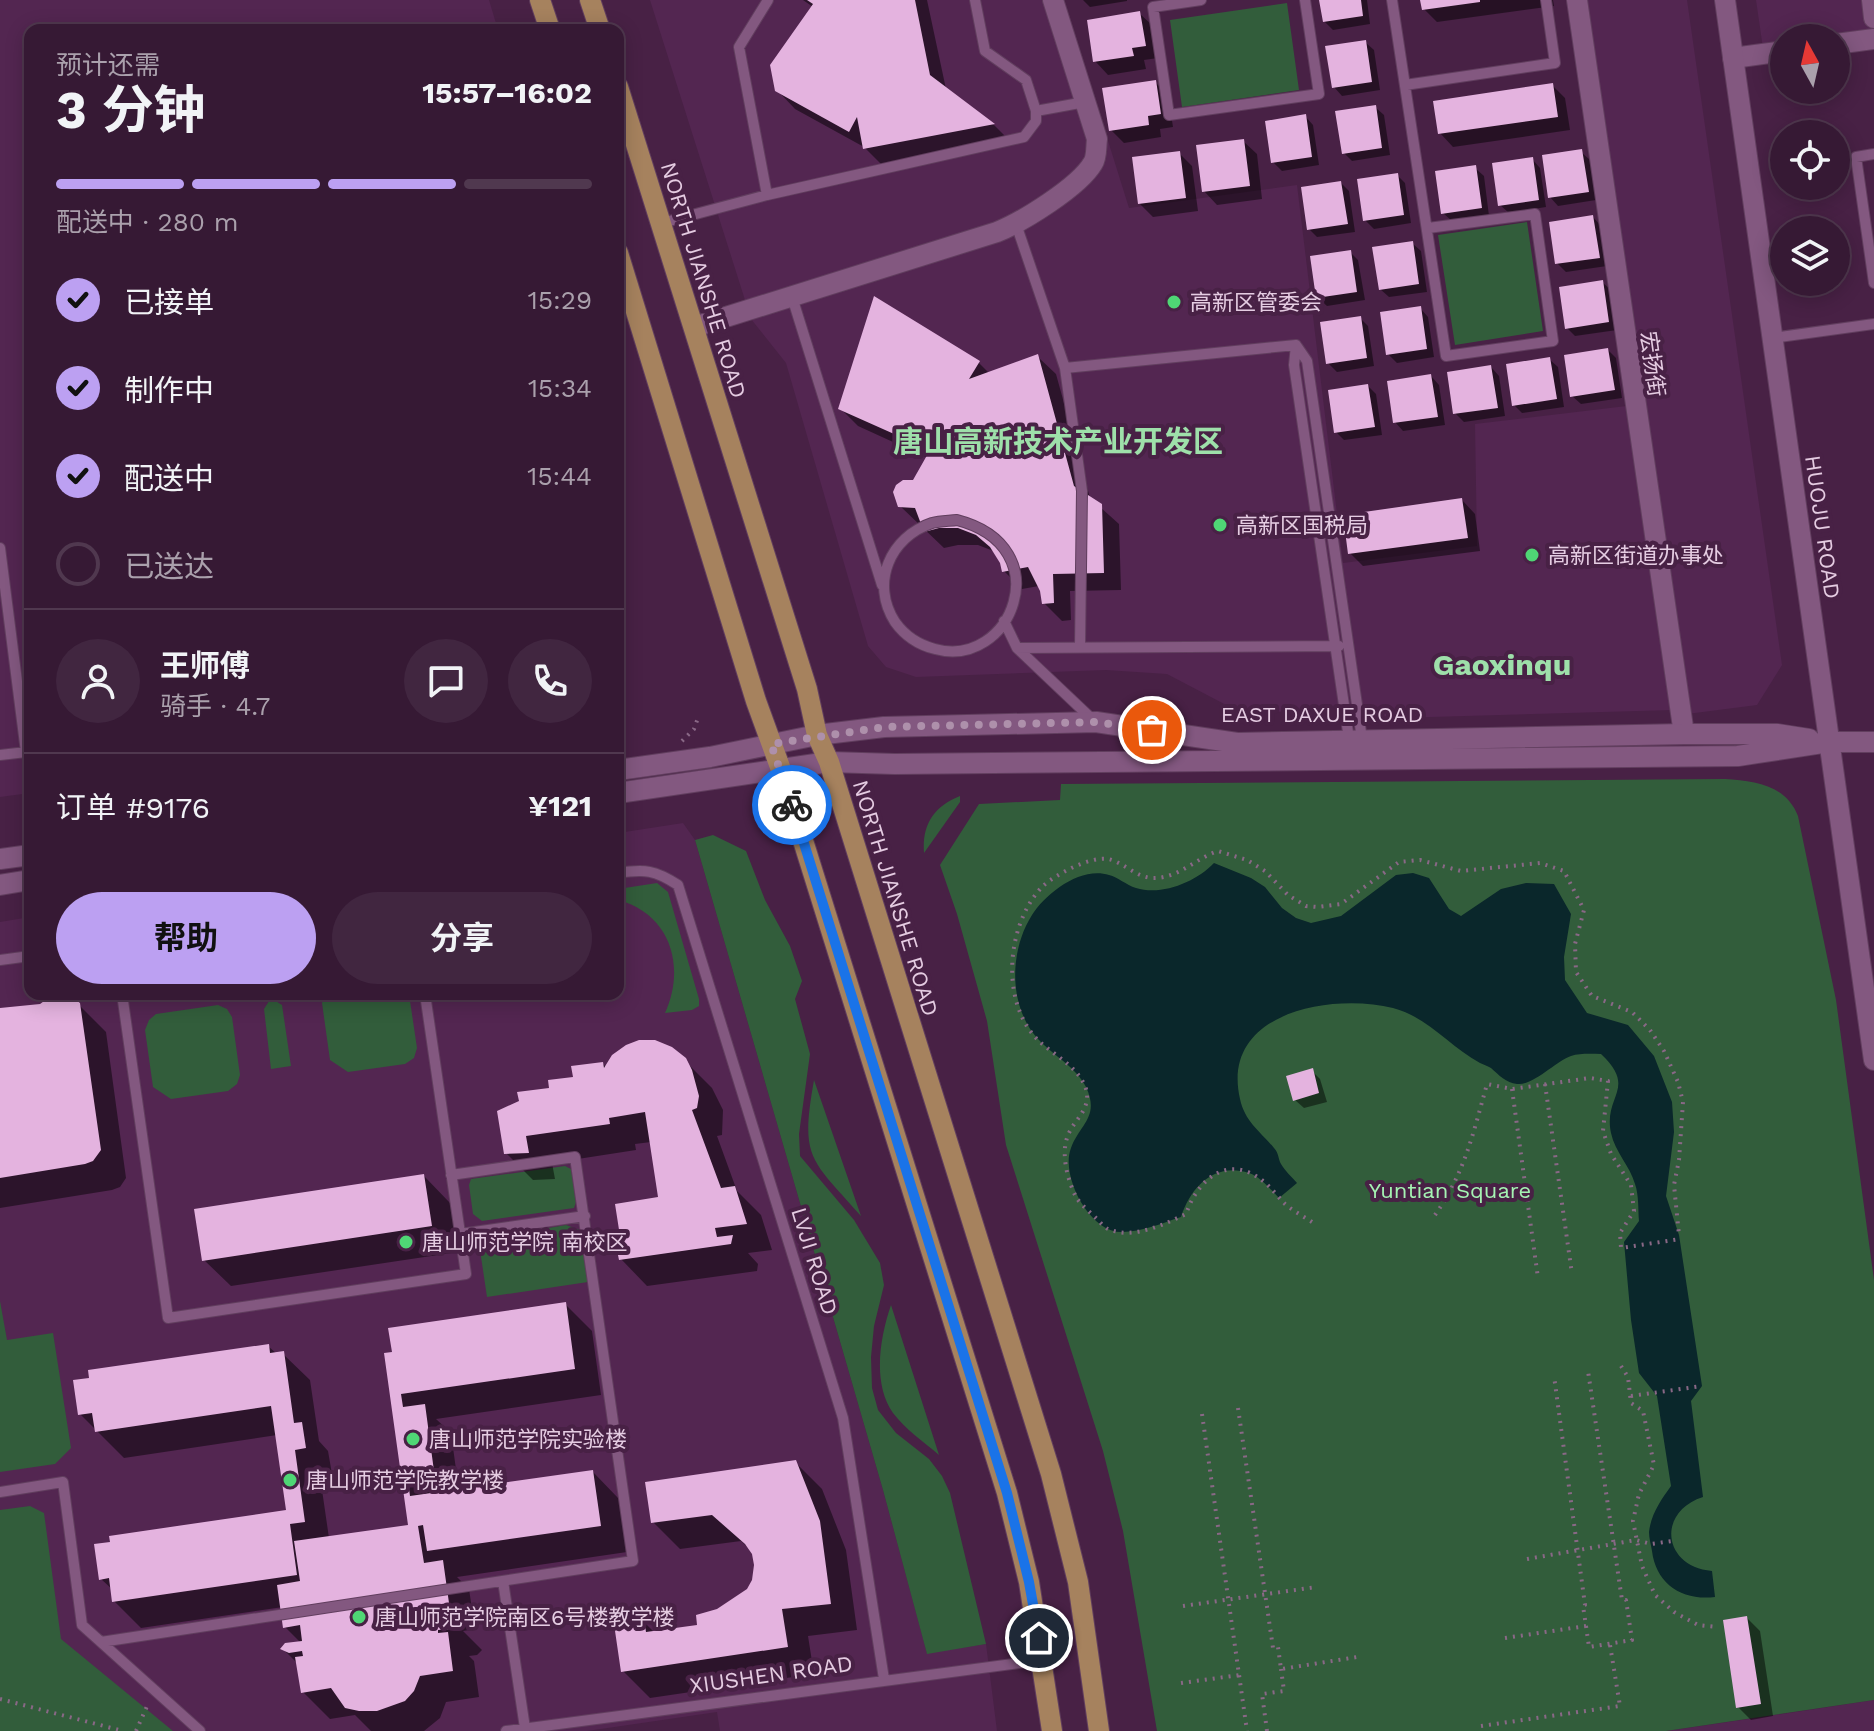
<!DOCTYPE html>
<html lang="zh">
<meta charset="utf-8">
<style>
:root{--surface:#361934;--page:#412640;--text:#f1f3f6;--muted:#aaa0ac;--line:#50384f;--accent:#bca0f2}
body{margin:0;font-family:"Work Sans","Noto Sans SC",sans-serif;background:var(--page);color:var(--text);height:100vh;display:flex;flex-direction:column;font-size:30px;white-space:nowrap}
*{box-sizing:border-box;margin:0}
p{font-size:26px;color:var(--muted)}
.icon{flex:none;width:44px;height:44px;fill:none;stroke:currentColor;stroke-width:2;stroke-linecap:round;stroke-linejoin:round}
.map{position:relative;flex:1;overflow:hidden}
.side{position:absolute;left:24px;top:24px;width:600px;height:976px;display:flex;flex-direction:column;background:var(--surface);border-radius:16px;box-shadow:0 4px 20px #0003,0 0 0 2px var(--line)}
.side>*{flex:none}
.needle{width:52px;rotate:352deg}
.buttons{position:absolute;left:1770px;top:24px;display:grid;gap:16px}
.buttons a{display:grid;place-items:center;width:80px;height:80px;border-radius:50%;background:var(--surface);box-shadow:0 4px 20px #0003,0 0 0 2px var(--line);font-size:40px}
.pin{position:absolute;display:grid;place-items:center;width:68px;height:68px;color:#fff;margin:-34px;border:4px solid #fff;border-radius:50%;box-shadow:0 2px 8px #0007}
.courier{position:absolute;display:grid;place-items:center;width:80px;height:80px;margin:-40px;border:6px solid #1a73e8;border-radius:50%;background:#fff;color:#222;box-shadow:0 2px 10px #0007}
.summary em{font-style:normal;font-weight:700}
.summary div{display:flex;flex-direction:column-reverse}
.summary{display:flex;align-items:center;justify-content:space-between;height:136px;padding:0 32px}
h1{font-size:52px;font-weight:700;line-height:60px}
.bar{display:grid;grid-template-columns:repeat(4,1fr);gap:12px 8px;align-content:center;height:96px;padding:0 32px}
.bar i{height:10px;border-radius:6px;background:var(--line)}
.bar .active{background:var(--accent)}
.bar p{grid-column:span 4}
.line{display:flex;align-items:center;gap:20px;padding:0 32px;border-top:2px solid var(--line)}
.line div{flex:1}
.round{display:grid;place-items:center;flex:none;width:84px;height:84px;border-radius:42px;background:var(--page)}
ol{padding:0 32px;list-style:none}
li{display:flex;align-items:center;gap:24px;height:88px}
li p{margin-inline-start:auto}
li .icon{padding:8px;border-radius:50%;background:var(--accent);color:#111;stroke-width:4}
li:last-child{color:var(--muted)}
li i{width:44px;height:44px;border:4px solid var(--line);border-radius:50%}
.primary-button{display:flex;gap:16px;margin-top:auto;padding:16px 32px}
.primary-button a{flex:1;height:92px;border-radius:48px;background:var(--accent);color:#111;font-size:32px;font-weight:700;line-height:92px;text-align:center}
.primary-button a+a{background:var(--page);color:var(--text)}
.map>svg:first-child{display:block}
</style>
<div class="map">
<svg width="1874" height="1731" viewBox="0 0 1874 1731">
<rect width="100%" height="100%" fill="#482145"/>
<path fill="#532651" d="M0 0H489L498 30H30V793L0 797Z
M650 0H1064L1129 208 1297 185 1343 563 1477 546 1475 424 1635 405 1673 710 1361 719 1230 707 1167 674 1106 670 916 677 886 667 868 646 786 363 751 319Z
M1585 0H1687L1782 665 1757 705 1687 714Z
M1756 0H1873L1874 45 1836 38H1784V59L1765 62Z
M683 823 695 840 883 1490 927 1653 986 1644 997 1731H720L717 1712 587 1731H0V922L30 917V994H618V833Z
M1874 1700V1731H1667L1769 1716Z"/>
<path fill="#325d3b" d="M1287 3 1299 90 1182 107 1170 20Z
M1527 222 1543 331 1455 345 1438 235Z
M1725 779C1755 781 1786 785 1798 816L1836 1000 1874 1280V1700L1666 1731H1157L1123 1531 1103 1451 1006 1145 987 1021 957 914 940 865 979 804 1060 800 1061 784Z
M960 796V802L924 853C922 825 933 807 960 796Z
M713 835 746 851 765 900 790 946 802 981 795 999 810 1054 799 1134 800 1156 854 1220 880 1263 884 1285 874 1326 871 1357 872 1388 878 1410 896 1433 929 1459 942 1476 950 1493 986 1644 927 1654 883 1490 695 840Z
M657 883 668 892 699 999V1006L692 1010 665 1013C686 967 671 914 618 900V889Z
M325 994H409L417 1048 414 1058 405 1064 348 1072 330 1060 322 1003Z
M271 998 282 1005 291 1066 271 1069 264 1009Z
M218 1005 227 1009 232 1017 240 1075 237 1084 228 1091 171 1099 153 1087 145 1030 149 1020 156 1014Z
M814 1080 861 1216C810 1158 800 1159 814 1080Z
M565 1166 571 1169 576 1202 574 1208 482 1221 473 1214 469 1185 471 1179Z
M566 1225 580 1230 588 1282 487 1297 480 1250 484 1239Z
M0 1301 7 1340 53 1333 71 1448 55 1464 0 1472Z
M891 1305 939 1455C924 1442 905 1429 893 1413 872 1383 880 1337 891 1305Z
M30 1506 44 1513 61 1639 173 1731H0V1510Z"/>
<path fill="#0a272b" d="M1214 863 1251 878 1265 887 1282 908 1296 918 1311 923 1341 916 1396 875 1413 873 1429 878 1449 909 1461 916 1501 889 1526 883 1554 884 1571 914 1564 957 1565 980 1587 1013 1628 1025 1654 1056 1672 1102 1674 1132 1666 1196 1679 1235 1702 1386 1691 1401 1703 1497C1656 1512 1663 1567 1712 1571L1715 1597C1682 1601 1656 1584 1652 1551 1651 1545 1649 1538 1649 1532 1651 1514 1661 1500 1671 1486L1657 1396 1639 1373 1631 1320 1624 1242 1639 1221C1638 1210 1639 1195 1635 1184 1630 1166 1615 1152 1611 1133 1603 1095 1638 1089 1601 1054 1592 1054 1580 1053 1571 1056 1556 1061 1533 1086 1517 1084 1506 1083 1499 1075 1491 1068 1488 1066 1484 1065 1480 1063 1450 1047 1428 1017 1393 1008 1331 993 1220 1012 1240 1099 1245 1122 1260 1131 1274 1148 1279 1153 1278 1159 1281 1164 1285 1171 1292 1177 1297 1183L1279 1198C1270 1189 1261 1177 1249 1173 1214 1162 1191 1187 1181 1217 1162 1223 1142 1232 1122 1232 1090 1233 1060 1176 1071 1148 1080 1124 1100 1117 1086 1087 1076 1067 1054 1056 1039 1040 1008 1008 1009 951 1032 915 1046 893 1081 866 1109 875 1118 877 1126 885 1136 888 1162 896 1196 882 1214 863Z"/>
<path fill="#0007" d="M803 0H927L946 89 994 125 1010 141 883 166 864 147 795 109 777 90 813 7Z
M1083 0H1127V1L1090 7Z
M1321 0H1367L1370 24 1333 30 1324 21Z
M1422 0H1553L1554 6 1437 22 1424 9Z
M1139 13 1153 26 1158 58 1144 60 1146 69 1108 75 1095 61Z
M1365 42 1374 50 1380 90 1342 96 1334 87Z
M1155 82 1168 95 1173 127 1160 129 1161 137 1124 143 1111 130Z
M1552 85 1565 98 1570 130 1453 147 1440 133Z
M1375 107 1384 115 1390 155 1352 161 1344 153Z
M1305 116 1313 125 1319 165 1282 171 1273 162Z
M1243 141 1257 154 1262 199 1217 205 1204 191Z
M1581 152 1590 160 1596 200 1558 206 1550 197Z
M1179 153 1192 166 1198 211 1153 217 1140 204Z
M1532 159 1540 168 1546 207 1509 213 1500 205Z
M1475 168 1484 176 1489 216 1452 221 1443 213Z
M1397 175 1405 183 1411 223 1374 229 1365 220Z
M1341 183 1349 191 1355 232 1317 237 1309 229Z
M1593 217 1601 226 1607 266 1566 272 1557 263Z
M1412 243 1421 251 1427 292 1389 297 1380 289Z
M1350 252 1358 260 1365 300 1327 306 1318 298Z
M1602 282 1611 290 1617 330 1575 336 1567 328Z
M1420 308 1428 317 1434 357 1397 363 1388 354Z
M1360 318 1368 326 1374 366 1337 372 1328 363Z
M1608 350 1616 358 1622 398 1581 404 1572 396Z
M1038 357 1056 374 1090 498 1119 524 1121 590 1070 591 1071 620 1062 621 1044 603 1039 586 1022 589 1004 571 996 552 978 545H958L944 548 900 506 928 458 858 426 840 408 978 362 990 374Z
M1549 359 1558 367 1564 407 1522 413 1514 405Z
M1491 367 1499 376 1505 416 1464 422 1455 413Z
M1431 376 1439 385 1445 425 1403 431 1395 422Z
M1368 386 1376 394 1382 435 1344 440 1336 432Z
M1462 500 1475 514 1480 551 1363 566 1350 553Z
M72 998 106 1032 126 1178 120 1187 112 1190 0 1208V1012Z
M684 1060 712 1088 723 1110 722 1135 717 1136 737 1191 761 1215 772 1250 748 1253 758 1264 757 1271 647 1286 621 1259 660 1199 651 1142 635 1144 636 1150 552 1163 555 1179 533 1180 506 1153 552 1090 603 1064 607 1068Z
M1312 1071 1320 1079 1327 1102 1304 1108 1295 1100Z
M424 1176 450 1203 458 1252 231 1286 204 1260Z
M565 1304 592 1331 601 1395 436 1419 451 1433 459 1491 593 1472 619 1499 627 1552 457 1577 469 1589 475 1629 463 1631 482 1650 477 1655 469 1656 474 1661 479 1697 446 1702 440 1718 424 1731H371L355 1715 330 1719 303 1692 299 1665 283 1649 301 1643 285 1627 283 1607 141 1628 114 1601 113 1590 101 1579 288 1512 277 1435 124 1458 80 1414 268 1346 277 1354H283L310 1380 319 1441 328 1451 332 1474 320 1476 329 1538 411 1526 386 1355Z
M795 1462 822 1489 846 1550 857 1630 808 1636 814 1674 650 1698 623 1671 643 1621 655 1633 700 1627 749 1591 754 1581 756 1565 753 1552 741 1541 680 1549 653 1522Z
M1747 1618 1760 1631 1773 1716 1751 1720 1738 1707Z"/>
<path fill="#e4b3df" d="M807 0H915L930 75 995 124 863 149 857 117 849 132 775 91 770 65 813 4Z
M1319 0H1361L1363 16 1323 22Z
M1420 0H1480V2L1422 10Z
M1140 11 1146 46 1132 48 1134 56 1093 62 1087 20Z
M1366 40 1372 82 1332 88 1325 46Z
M1156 80 1161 114 1148 116 1149 125 1109 131 1102 88Z
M1553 83 1558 117 1438 134 1433 101Z
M1376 105 1382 148 1342 154 1335 111Z
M1306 114 1312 157 1271 163 1265 121Z
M1244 139 1250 186 1202 192 1196 145Z
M1582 149 1589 192 1548 198 1542 155Z
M1180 151 1186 198 1138 204 1132 157Z
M1533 157 1539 200 1498 206 1492 163Z
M1476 165 1482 208 1441 214 1435 171Z
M1398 173 1404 215 1363 221 1357 179Z
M1341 181 1348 224 1307 230 1301 187Z
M1593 215 1600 258 1555 264 1549 222Z
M1413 241 1419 284 1379 290 1372 247Z
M1351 250 1357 292 1316 298 1310 256Z
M1603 280 1609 322 1565 329 1559 287Z
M874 296 980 361 969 379 1038 354 1074 486 1102 504 1104 573 1053 574 1054 603 1042 604 1040 591 1028 567 1002 572 1000 563 990 547 976 535 958 528H939L924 532 915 508 898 507 893 492 896 485 903 480H913L930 450 838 409Z
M1421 306 1427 349 1386 355 1380 312Z
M1361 316 1367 358 1326 364 1320 322Z
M1608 348 1615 390 1570 397 1564 355Z
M1550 357 1557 399 1512 406 1506 364Z
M1491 365 1498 408 1453 414 1447 372Z
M1431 374 1438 417 1393 423 1387 381Z
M1368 384 1375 427 1334 433 1328 390Z
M1462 498 1468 538 1348 554 1343 515Z
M54 994H68L80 1003 101 1150 93 1161 85 1164 0 1178V1008L40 1004Z
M639 1040H655L672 1047 686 1058 692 1070 699 1096 697 1108 692 1110 721 1188 735 1186 747 1224 715 1228 717 1237 733 1235 731 1244 619 1260 617 1250 622 1249 615 1204 658 1197 645 1112 609 1118 610 1124 526 1136 529 1153 504 1154 497 1111 519 1101 517 1092 549 1088 548 1080 573 1077 571 1066 603 1062 604 1068 612 1055 626 1045Z
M1313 1068 1319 1093 1293 1101 1286 1076Z
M424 1174 432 1226 202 1261 194 1209Z
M566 1302 575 1369 401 1394 403 1407 425 1404 434 1471 407 1475 410 1496 593 1470 601 1526 427 1551 423 1525 418 1526 424 1563 443 1560 449 1603 434 1605 436 1618 446 1616 457 1622 450 1629 438 1630V1633L448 1632 453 1671 420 1676 414 1691 405 1701 377 1711H359L345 1708 331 1688 301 1693 295 1657 303 1656 302 1651 289 1653 280 1649 285 1643 302 1641 300 1625 283 1628 277 1585 300 1581 294 1541 408 1525 384 1353 392 1352 388 1328Z
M269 1344 270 1353 284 1351 294 1423 302 1422 306 1448 295 1450 305 1522 290 1524 297 1575 112 1602 109 1578 99 1580 94 1544 110 1542 109 1536 286 1510 271 1406 95 1432 92 1413 78 1415 73 1380 89 1378 88 1370Z
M796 1460 820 1521 831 1604 782 1609 788 1647 621 1672 614 1624 644 1619 646 1632 697 1625 696 1615 717 1609 747 1589 752 1580 754 1565 752 1554 745 1544 712 1515 651 1523 645 1482Z
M1747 1616 1761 1704 1736 1708 1723 1620Z"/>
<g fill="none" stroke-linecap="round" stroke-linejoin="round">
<g stroke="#613e5e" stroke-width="12">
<path id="service" d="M1201 0 1153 7 1169 115 1319 94 1305 0
M1392 0 1446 356 1553 341 1535 214 1428 228
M1405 85 1555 63 1546 0
M1036 111 1085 102
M1874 154 1856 157 1874 283
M767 195 739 47 768 0
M662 223 767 195 1024 137 1036 121V111L1026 80 985 51 975 0
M1016 224 1065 368 1082 491 1080 647
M792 297 882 585
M1772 338 1874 324
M1296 345 1307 361 1362 739
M1296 345 1294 365 1349 739
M1065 368 1296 345
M957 520C1061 547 1011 670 935 649 919 645 905 636 895 622 870 583 890 537 932 523 940 521 949 521 957 520Z
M0 548 26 752 0 755
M1004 621 1017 648 1093 720
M1017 648 1339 646
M618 873C645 869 655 870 678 885L843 1418 884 1679
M0 960 30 956
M122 994 168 1318 466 1274 425 994
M460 1234 585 1216
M0 1492 63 1482 82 1625 200 1731
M503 1581 525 1728
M101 1642 633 1561 575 1157 451 1175
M506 1731 1042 1660"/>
</g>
<g stroke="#613e5e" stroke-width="22">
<path id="minor" d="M1577 0 1684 734
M1872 0 1874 18
M1836 44 1874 39
M1733 58 1784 51
M694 327 997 232C1022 222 1079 187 1093 163 1097 157 1096 146 1097 139L1053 0"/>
</g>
<g stroke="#613e5e" stroke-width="22">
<path id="tertiary" d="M1725 0 1874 1060
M817 735 884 727 1096 722 1237 743 1684 734H1777L1809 739
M829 762 895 764 1738 756 1829 742H1874"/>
</g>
<g stroke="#613e5e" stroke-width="22">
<path id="secondary" d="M618 770 710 757 817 735
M618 793 829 762
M0 859 30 855
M0 885 30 880"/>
</g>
<g stroke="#613e5e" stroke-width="22">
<path id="primary" d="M540 0 550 30
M590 0 600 30
M618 87 807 689 817 735 829 762 1051 1474 1078 1582 1099 1731
M618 253 756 701 780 767 1007 1493 1029 1582 1052 1731"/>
</g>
<path stroke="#896886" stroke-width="4" stroke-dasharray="2 6" stroke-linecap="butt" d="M682 741 694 729 699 715
M1545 1084 1572 1274
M1512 1089 1538 1278
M1435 1215C1465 1172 1473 1134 1487 1084L1512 1089 1590 1078 1608 1081 1603 1131 1611 1154 1631 1185 1634 1211 1620 1233 1621 1248 1680 1239
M1312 1222C1303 1216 1293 1211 1285 1204 1278 1197 1271 1187 1263 1181 1228 1153 1198 1179 1186 1214 1165 1224 1134 1239 1111 1230 1105 1229 1101 1223 1097 1219 1090 1212 1081 1205 1076 1197 1068 1181 1061 1156 1067 1138 1072 1121 1092 1110 1086 1089 1078 1065 1052 1055 1036 1038 1000 999 1007 924 1042 887 1054 875 1090 856 1108 859 1123 862 1136 877 1152 878 1178 879 1196 858 1218 851L1247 860 1265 871 1288 895 1306 906 1317 907 1341 904 1399 862 1420 860 1461 871 1540 863 1564 871 1584 910 1575 944 1576 972 1592 996 1632 1012 1650 1030 1664 1051 1678 1082 1683 1102 1679 1160 1674 1185 1679 1235
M1621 1366 1628 1377 1631 1403 1643 1411 1654 1465 1639 1494 1633 1521 1642 1566 1655 1595 1674 1612 1698 1625 1717 1627
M1631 1396 1702 1386
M1238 1408 1273 1648 1278 1647 1281 1669 1357 1657
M1202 1414 1247 1731
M1527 1559 1636 1540 1651 1544 1672 1541
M1183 1606 1316 1587
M1586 1626 1589 1647 1632 1640 1626 1600H1622L1588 1371
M1505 1638 1586 1626 1583 1606 1585 1605 1554 1376
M1181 1683 1240 1675
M0 1699 123 1731
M1481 1726 1620 1706 1610 1645
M136 1731 148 1704
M1267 1731 1262 1694 1284 1691 1281 1669"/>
<use href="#service" stroke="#835880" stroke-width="10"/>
<use href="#minor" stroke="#835880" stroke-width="20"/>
<use href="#tertiary" stroke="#835880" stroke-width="20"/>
<use href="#secondary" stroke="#835880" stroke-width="20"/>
<use href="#primary" stroke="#a6825e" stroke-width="20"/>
</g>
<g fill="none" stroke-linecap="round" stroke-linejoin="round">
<path stroke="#ae90ab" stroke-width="8" stroke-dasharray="0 14.4" d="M792 805 771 744 884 727 1096 722 1152 730"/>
<path stroke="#1a73e8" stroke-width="10" d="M792 805 1007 1493 1029 1582 1039 1638"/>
</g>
<g fill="#4fd675" stroke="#482145" stroke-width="3">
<circle cx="1174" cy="302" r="8"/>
<circle cx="1220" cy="525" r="8"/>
<circle cx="1532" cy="555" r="8"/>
<circle cx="406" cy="1242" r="8"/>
<circle cx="413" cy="1439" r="8"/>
<circle cx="290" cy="1480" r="8"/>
<circle cx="359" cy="1617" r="8"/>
</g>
<g text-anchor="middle" stroke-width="8" stroke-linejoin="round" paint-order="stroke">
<g font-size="22" fill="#e5cce2" stroke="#482145">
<text transform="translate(704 280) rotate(73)" y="8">NORTH JIANSHE ROAD</text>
<text transform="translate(1653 364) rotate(82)" y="8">宏扬街</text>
<text transform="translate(1823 527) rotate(82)" y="8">HUOJU ROAD</text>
<text x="1322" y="722">EAST DAXUE ROAD</text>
<text transform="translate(896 898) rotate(73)" y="8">NORTH JIANSHE ROAD</text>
<text transform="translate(815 1261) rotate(73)" y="8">LVJI ROAD</text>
<text transform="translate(771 1674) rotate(-8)" y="8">XIUSHEN ROAD</text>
</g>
<g font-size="22" fill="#e5cce2" stroke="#482145" text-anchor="start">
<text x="1190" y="310">高新区管委会</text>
<text x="1236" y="533">高新区国税局</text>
<text x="1548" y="563">高新区街道办事处</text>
<text x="422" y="1250">唐山师范学院 南校区</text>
<text x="429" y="1447">唐山师范学院实验楼</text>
<text x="306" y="1488">唐山师范学院教学楼</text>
<text x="375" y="1625">唐山师范学院南区6号楼教学楼</text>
</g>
<g font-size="22" fill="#a5f3b3" stroke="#482145">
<text x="1450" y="1198">Yuntian Square</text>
</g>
<g font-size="30" font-weight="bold" fill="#9ee0aa" stroke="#482145">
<text x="1058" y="452">唐山高新技术产业开发区</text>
<text x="1502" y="675">Gaoxinqu</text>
</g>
</g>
</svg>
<div class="buttons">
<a><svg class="needle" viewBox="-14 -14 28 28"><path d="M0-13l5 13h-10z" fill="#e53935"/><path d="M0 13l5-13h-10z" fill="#aaa0ac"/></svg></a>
<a><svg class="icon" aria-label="locate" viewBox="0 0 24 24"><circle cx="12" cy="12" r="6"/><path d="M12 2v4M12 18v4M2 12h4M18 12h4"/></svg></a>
<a><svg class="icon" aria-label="layers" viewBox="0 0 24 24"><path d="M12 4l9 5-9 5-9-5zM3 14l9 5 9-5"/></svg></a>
</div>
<div class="pin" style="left:1152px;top:730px;background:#ea580c"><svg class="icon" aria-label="bag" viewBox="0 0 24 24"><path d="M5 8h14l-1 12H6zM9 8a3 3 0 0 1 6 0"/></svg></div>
<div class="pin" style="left:1039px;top:1638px;background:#1f2937"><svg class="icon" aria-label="home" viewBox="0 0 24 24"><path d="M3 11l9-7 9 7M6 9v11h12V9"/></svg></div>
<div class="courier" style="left:792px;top:805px"><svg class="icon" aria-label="bike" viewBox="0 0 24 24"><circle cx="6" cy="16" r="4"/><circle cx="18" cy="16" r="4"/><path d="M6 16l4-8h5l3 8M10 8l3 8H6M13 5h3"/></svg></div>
<section class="side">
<div class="summary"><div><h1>3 分钟</h1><p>预计还需</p></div><em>15:57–16:02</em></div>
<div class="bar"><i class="active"></i><i class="active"></i><i class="active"></i><i></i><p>配送中 · 280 m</p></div>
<ol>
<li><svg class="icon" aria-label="check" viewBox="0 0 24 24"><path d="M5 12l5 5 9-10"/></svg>已接单<p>15:29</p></li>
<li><svg class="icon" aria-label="check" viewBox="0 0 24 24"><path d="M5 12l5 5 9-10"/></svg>制作中<p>15:34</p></li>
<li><svg class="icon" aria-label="check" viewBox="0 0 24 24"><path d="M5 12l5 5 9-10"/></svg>配送中<p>15:44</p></li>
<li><i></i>已送达</li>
</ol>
<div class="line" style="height:144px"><a class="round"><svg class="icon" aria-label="person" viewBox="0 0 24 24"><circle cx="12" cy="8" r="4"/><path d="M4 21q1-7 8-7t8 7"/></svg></a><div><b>王师傅</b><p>骑手 · 4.7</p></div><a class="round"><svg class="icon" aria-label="chat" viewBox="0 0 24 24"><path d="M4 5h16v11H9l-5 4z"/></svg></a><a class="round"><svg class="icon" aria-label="phone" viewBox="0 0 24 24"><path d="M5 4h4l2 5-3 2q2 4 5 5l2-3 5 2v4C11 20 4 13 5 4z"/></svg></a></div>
<div class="line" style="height:104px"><div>订单 #9176</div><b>¥121</b></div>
<div class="primary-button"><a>帮助</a><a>分享</a></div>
</section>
</div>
